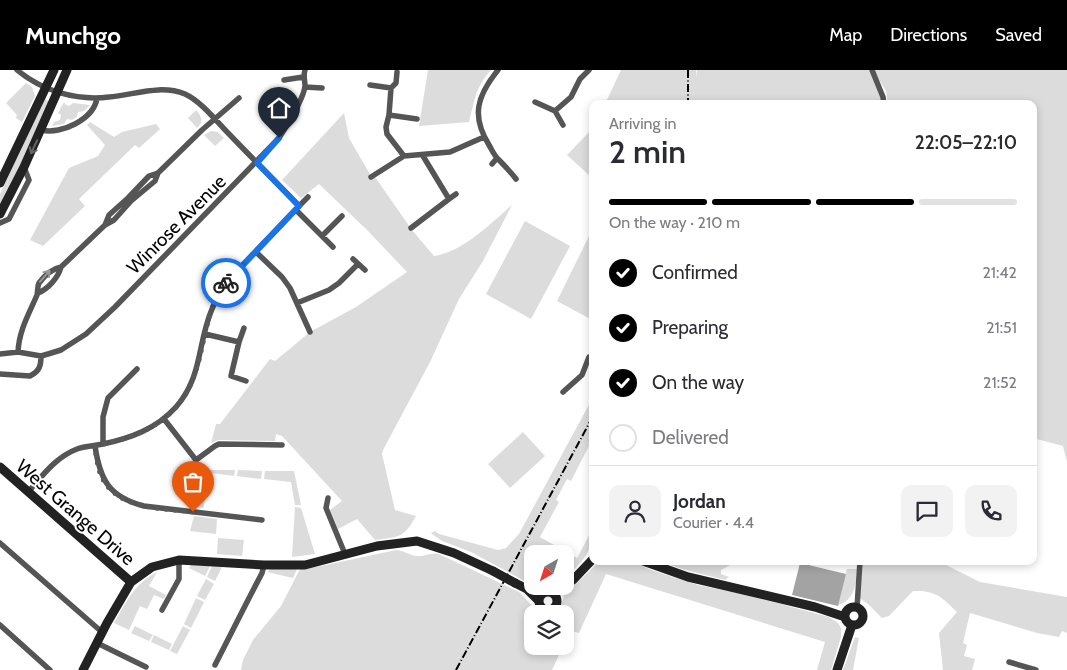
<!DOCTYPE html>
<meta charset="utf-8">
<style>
:root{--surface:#fff;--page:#f2f2f3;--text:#2b2b33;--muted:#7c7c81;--line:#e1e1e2;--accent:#000}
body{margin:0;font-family:Cabin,sans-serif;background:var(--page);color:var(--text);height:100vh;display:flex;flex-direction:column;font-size:19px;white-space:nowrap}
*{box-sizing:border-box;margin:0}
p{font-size:16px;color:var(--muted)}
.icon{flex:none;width:28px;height:28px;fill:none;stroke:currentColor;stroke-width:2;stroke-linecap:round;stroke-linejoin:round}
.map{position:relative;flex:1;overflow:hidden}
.drawer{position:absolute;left:589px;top:30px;width:448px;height:465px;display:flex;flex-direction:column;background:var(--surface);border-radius:10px;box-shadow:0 2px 8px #0003}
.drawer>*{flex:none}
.needle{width:32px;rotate:219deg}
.fabs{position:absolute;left:524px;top:475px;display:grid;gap:10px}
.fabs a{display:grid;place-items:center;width:50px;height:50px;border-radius:10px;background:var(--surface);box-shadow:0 2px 8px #0003;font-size:25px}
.pin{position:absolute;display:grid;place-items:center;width:42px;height:42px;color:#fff;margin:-51px -21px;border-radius:50% 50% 50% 0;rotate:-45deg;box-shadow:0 0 5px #0007}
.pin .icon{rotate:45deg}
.courier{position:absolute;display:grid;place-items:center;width:50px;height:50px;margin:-25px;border:4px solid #1a73e8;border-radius:50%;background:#fff;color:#222;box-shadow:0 1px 6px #0007}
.head em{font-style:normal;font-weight:600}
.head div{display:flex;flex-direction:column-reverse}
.head{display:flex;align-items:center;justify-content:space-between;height:85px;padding:0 20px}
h1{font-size:32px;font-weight:600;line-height:38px}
.bar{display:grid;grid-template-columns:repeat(4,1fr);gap:8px 5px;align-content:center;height:60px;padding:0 20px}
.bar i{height:6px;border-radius:4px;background:var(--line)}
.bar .current{background:var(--accent)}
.bar p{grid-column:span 4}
.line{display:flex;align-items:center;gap:12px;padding:0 20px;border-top:1px solid var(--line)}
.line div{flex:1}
.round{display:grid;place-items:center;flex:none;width:52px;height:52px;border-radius:10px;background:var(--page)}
ol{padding:0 20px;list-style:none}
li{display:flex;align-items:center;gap:15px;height:55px}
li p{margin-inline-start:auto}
li .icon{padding:5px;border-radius:50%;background:var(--accent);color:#fff;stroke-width:4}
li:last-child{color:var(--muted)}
li i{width:28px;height:28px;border:2px solid var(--line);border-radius:50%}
header{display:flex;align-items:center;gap:30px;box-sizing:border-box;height:70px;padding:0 25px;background:var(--accent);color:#fff}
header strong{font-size:24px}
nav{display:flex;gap:28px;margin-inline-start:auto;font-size:18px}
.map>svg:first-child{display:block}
</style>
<header>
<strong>Munchgo</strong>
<nav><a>Map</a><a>Directions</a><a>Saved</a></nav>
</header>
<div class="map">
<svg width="1067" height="600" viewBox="0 0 1067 600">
<rect width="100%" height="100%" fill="#fff"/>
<path fill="#dcdcdc" d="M428 0H491C475 18 475 30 469 52L419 56Z
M621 0H696V8L697 0H872L883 34H605Z
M873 0H1067V392L1063 376 1033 368 1032 34H888L886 21Z
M26 13 32 17 35 26 22 52 16 48 17 45 6 33Z
M45 29 51 33 0 138V124Z
M64 32 66 35 69 36 73 33 90 35 84 41 78 42 77 47 72 50 67 49 64 54 52 56 54 52 60 50 61 45 58 43Z
M196 40C202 47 204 51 197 58L188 48Z
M344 43 349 68 371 106 375 107 412 160 434 186C463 182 491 153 512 135L483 191 459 229 430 292 383 380 382 384 395 440 416 446C404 468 399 467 375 470L357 449 338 459 330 440 342 431 282 366 276 364 275 371 218 370 211 373 216 354H220L270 289 275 291 310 262 356 237 407 202 368 161 319 114 301 128 282 110Z
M90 52 114 67 122 62 156 54 160 59 139 78 135 75 79 129 85 136 43 176 30 170 69 98 98 86 105 75 87 55Z
M592 59V108L567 85Z
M211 61 218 62 224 68 215 76 204 65Z
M525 151 570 176 531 249 486 224Z
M592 160V250L557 231Z
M592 329V370L571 411 567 409 556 430 559 432 540 467 577 488 592 460C593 482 581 494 565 508V484H532V515L471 482 442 471 432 464 431 463 435 461 439 464 498 480 506 478 519 464Z
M523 362 545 386 510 418 488 394Z
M203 400H235L234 406 203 402Z
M238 400 262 401 261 409 237 406Z
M265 401H294L301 435H295L291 412 264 409Z
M202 405 212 406 203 438 195 437Z
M295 437 301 438 315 484 292 487Z
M194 446 217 449 216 464 190 461Z
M218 468 244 470 242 486 217 484Z
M396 480C404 480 410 486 417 486 425 487 430 482 439 484L519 522 540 544H532V576H563L552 600H241L243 590 253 570 281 536 300 499 321 496Z
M600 491H631L651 500 698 515 771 530 788 536 829 547 838 553 841 558V567L831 600H817L825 572 606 504 579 563 572 561 565 572V544H555L560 539 564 525Z
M660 491H737L721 500V504L729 507 725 510 682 499Z
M860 491H938L980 512 1067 527V563L1062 561 1059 567 1037 563 970 543 963 573 967 575 964 586 975 589 972 600H943L939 563 957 542C942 527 935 520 913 521L889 546 882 548 868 534 858 527Z
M191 495 210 496 205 506 189 498Z
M212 496 222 497 215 511 207 507Z
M271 499H297L293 508 267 502Z
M847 499H857C856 514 855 530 838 535Z
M157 502 149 516 166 525 164 529 154 525 147 539 140 536 129 560 114 553C126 532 135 513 157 502Z
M206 509 214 514 205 530 197 526Z
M196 528 204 532 191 558 184 554Z
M135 556 153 565 149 571 131 563Z
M183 556 190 560 177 584 170 581Z
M154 565 172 574 169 580 151 572Z
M855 567 859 568 853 600H843Z"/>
<path fill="#a3a3a3" d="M800 493 846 504 838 536 792 525Z"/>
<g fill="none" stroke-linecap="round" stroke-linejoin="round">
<path stroke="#555" stroke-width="5.5" d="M17 0C42 21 77 31 109 27 134 25 160 14 185 24 202 32 216 51 230 65 253 89 276 112 299 136
M498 0C477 26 471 46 489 75 492 80 494 85 498 89 504 95 510 101 516 109
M872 0 883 27 884 34
M397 2 396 13 391 18 389 45 386 57 387 64 404 86
M284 10 303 7
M370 15 391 18
M305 17 322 18
M535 32 555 41 571 27 580 9 589 0
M555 41 563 55
M389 45 417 49
M42 60C61 65 94 49 97 28
M492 94 497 88
M371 107 404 86 450 82 484 67
M449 129 456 124
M296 140 333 177
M0 153 9 149 29 110 24 97
M105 155 109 145 128 128 149 106 158 103
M411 158 449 129 423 86
M322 166 342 146
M256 182 282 207 290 218 310 262
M353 189 365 200
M38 223C48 219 58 208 61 197L105 155 114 150 131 131 155 111 158 103 202 60 239 28
M297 233 329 220 339 213 358 194
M205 264 239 272 231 306 246 311
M239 272 244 258
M18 282C19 260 29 244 37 225 38 221 37 217 39 213 45 205 51 199 61 197
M0 284 18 282 41 286 48 284 61 280 86 264 115 237 279 68C286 57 304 28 305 16 305 10 303 6 305 0
M0 304 30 306C40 301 41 295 41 286
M563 322 582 305 589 287
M164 349 196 390 215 376 219 374 282 375
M103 374V347L108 328 137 299
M95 376C100 410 109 427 144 436L262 450
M29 421C43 405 56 387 77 379 85 376 94 376 103 374 131 368 156 359 176 337 203 306 197 274 212 239 221 215 241 197 258 179 275 162 291 144 308 127
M328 428 326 438 345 484
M0 473 103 563
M857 538 860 491
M162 540 179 509V490
M0 555 50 600
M97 573 146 597
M1009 592 1036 600
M215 595 247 532 262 503 264 495"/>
<path stroke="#222" stroke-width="9" d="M0 113 54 0
M0 144 24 97 67 0
M0 397 131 512
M643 491 688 507 815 537 845 547
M515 513 527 519 539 531
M539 531a9 9 0 1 1 18 0a9 9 0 1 1-18 0Z
M554 524 573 510 592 490
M845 546a9 9 0 1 1 18 0a9 9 0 1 1-18 0Z
M83 600 107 553 131 512 152 497 179 490 264 495H305L377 476 417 471 454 483 493 501
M837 600 852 555"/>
<path stroke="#000" stroke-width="2" stroke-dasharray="8 2.5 1 2.5" stroke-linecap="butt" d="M688 0V34
M456 600 592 348"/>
<path stroke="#222" stroke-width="9" d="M493 501 515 513"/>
</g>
<defs><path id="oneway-shaft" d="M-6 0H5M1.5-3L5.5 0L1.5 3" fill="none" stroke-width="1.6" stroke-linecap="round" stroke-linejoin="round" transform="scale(1.25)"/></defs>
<use stroke="#646464" href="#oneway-shaft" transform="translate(34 77) rotate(115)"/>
<use stroke="#999" href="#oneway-shaft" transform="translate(45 206) rotate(-49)"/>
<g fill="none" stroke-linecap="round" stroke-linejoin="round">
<path stroke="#595959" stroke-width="5" stroke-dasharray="0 9" d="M193 442C161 438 114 440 100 403 97 394 96 385 95 376 157 363 189 342 202 277 207 255 211 232 226 213"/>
<path stroke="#1a73e8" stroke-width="6" d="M226 213 299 136 257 93 279 68"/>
</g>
<g text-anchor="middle" stroke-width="4" stroke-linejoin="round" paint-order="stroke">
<g font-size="19" fill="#000" stroke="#fff">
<text transform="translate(176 154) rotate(-45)" y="7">Winrose Avenue</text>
<text transform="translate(76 442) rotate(41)" y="7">West Grange Drive</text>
</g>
</g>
</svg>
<div class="fabs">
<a><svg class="needle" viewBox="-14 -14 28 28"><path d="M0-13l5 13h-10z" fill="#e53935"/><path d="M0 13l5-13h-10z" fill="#7c7c81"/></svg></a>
<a><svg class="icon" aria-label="layers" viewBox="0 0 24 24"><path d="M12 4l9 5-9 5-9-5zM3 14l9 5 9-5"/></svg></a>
</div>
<div class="pin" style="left:193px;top:442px;background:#ea580c"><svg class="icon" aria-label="bag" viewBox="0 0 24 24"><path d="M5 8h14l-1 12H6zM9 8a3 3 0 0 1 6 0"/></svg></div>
<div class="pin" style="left:279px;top:68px;background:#1f2937"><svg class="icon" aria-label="home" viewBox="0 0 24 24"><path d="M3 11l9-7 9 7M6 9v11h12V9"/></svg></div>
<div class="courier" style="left:226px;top:213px"><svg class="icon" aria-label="bike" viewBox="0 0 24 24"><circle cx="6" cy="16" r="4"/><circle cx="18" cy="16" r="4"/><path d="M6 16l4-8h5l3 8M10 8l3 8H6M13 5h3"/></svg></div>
<section class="drawer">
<div class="head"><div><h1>2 min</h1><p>Arriving in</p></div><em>22:05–22:10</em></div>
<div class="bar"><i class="current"></i><i class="current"></i><i class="current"></i><i></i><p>On the way · 210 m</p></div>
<ol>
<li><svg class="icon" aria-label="check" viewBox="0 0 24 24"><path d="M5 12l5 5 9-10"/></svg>Confirmed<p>21:42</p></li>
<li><svg class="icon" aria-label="check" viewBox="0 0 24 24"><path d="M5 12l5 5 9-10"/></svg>Preparing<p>21:51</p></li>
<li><svg class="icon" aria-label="check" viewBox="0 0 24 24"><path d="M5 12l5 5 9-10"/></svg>On the way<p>21:52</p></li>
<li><i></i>Delivered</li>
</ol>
<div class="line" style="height:90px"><a class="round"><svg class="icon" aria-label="person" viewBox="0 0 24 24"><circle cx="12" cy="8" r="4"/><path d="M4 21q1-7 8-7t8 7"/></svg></a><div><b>Jordan</b><p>Courier · 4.4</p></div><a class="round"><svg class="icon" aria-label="chat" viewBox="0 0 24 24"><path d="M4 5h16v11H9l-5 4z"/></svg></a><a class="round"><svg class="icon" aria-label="phone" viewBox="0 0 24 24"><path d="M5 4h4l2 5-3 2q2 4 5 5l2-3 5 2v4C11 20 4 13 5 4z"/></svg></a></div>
</section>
</div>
